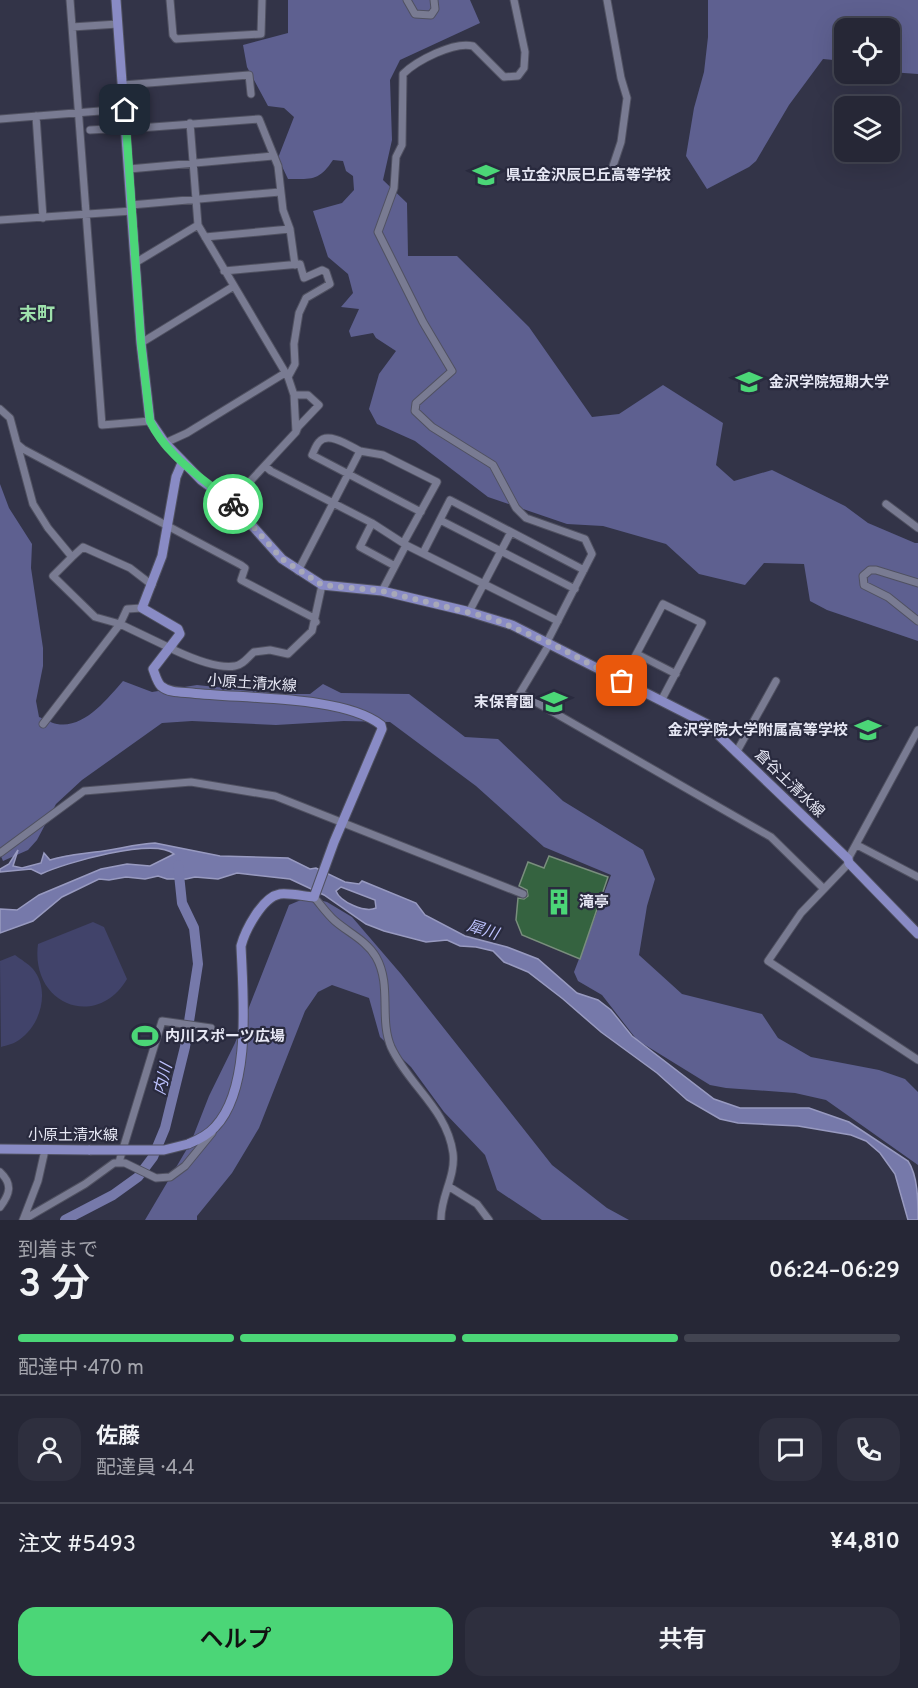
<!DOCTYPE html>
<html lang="ja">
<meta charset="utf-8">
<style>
:root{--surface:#262736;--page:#2e2f3e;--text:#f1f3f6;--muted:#a4a5ad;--line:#424451;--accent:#4bd677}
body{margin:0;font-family:Overpass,"Noto Sans JP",sans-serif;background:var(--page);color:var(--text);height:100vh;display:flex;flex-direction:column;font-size:22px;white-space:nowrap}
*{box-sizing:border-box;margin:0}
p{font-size:20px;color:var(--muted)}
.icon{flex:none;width:33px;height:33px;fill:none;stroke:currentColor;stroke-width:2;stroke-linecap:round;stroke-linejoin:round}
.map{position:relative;height:1220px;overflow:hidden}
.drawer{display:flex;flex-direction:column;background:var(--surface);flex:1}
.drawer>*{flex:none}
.tools{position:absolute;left:834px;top:18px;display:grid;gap:12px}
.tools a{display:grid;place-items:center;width:66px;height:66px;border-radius:12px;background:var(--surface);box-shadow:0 6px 24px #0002,0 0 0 2px var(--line);font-size:30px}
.pin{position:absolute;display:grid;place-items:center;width:51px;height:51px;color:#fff;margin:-26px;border-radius:12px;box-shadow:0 3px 9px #0006}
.courier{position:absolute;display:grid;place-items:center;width:60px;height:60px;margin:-30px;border:4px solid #4bd677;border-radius:50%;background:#fff;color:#222;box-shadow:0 2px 8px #0007}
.overview em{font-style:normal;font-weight:600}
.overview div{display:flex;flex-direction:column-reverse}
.overview{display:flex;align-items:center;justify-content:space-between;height:102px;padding:0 18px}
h1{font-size:39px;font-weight:600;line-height:45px}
.bar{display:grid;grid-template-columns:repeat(4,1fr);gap:9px 6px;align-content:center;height:72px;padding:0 18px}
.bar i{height:8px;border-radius:4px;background:var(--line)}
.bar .active{background:var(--accent)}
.bar p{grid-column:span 4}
.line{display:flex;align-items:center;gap:15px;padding:0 18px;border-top:2px solid var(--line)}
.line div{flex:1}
.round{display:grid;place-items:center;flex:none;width:63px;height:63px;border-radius:18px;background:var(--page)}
.action{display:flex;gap:12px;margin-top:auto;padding:12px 18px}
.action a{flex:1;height:69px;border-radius:18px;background:var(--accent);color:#111;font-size:24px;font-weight:600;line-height:69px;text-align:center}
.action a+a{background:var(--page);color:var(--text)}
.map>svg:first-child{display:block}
</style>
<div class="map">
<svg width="918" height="1220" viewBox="0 0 918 1220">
<rect width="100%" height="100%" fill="#333448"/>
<path fill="#41436a" d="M93 922 104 927 127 979C96 1031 30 1004 38 944Z
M15 955C20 959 29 964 33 969 51 991 40 1026 19 1040 14 1044 7 1045 1 1047L0 961Z"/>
<path fill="#5e6090" d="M288 0H470L480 23 400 60 390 80 392 140 383 180 407 203 408 256H457L529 327 592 417 619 414 663 385 723 423 716 465 734 481 772 470 845 506 868 523 915 543H918V641L827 610 810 601 804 564 764 563 745 585 699 574 666 544 603 526 567 524 488 497 415 441 377 424 369 409 379 374 396 351 376 338 373 333 351 337 349 331 359 309 341 307 353 293 348 274 328 257 313 211 342 203 354 190 353 176 346 171 343 161 333 160C319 181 312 179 288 179L278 158 294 117 284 108 268 106 247 67 243 45 288 33Z
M708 0H918V74L890 72V28H844V61L823 59 789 105 756 161 749 167 707 189 686 156 694 108 704 72 708 37Z
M0 484 9 508 32 544 31 568 43 648V666L36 701 39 717C44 719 51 723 57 724 84 729 107 699 123 681L152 692 197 685 281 694H310L323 684 341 693 409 694 465 737 498 739 563 801 643 850 655 879 647 906 639 955 682 994 762 1014 778 1038 811 1057 879 1070 905 1079 918 1092V1165L826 1100 795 1093 726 1088 710 1085 637 1040 602 995 578 981 574 972 611 875 544 847 476 786 390 722 344 721 276 725 192 721 162 723 82 780 56 804 37 840 28 850 3 861 0 854Z
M308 897 327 902 352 917 401 974 552 1165 607 1208 629 1220H542L497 1190 485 1155 444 1112 411 1067 380 1037 369 998 332 985 318 992 305 1011 259 1128 232 1173 197 1216V1220H145L191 1142 209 1096 235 1043 289 905Z"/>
<path fill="#7679aa" stroke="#989ac0" stroke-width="1.5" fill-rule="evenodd" d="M155 843 220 856 288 858 310 869 316 868 345 882 359 884 362 881 416 903 425 915 465 936 507 947 538 959 577 993 598 1000 611 1010 632 1036 714 1099 740 1108H809L849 1122 908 1161C918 1176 918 1200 918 1220H908L895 1174 880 1153 866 1141 851 1135 798 1126 738 1123 720 1119 687 1100 657 1073 601 1032 563 999 528 972 504 962 493 951 476 947 460 946 447 940 426 942 384 931 366 924 324 895 290 879 237 873 218 879 195 877 186 879H167L158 876 145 879 126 877 109 880 99 879 62 897 33 921 0 933V909L17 910 39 895 101 869 127 864 150 866 174 854C154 837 64 863 41 874L31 869 0 872V869L9 864 18 850 13 866 22 868 41 863 44 853 50 860C64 855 80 854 95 852 116 850 134 844 155 843ZM341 887 375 900 376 908C365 913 340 902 336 891Z"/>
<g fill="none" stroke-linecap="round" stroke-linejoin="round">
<path stroke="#7679aa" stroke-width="10" d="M65 1220 113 1195 138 1177 153 1157 165 1128 185 1047 198 964 194 928 182 903 178 865"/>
</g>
<path fill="#356340" stroke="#798e7d" stroke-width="1.5" d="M549 856 608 877 580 959 522 935 516 920 518 898 524 899 528 896 527 890 519 886 528 862 544 868Z"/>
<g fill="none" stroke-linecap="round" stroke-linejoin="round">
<g stroke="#505161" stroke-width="9">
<path id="minor" d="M70 0 102 425 150 421
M170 0 173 35 176 39 261 34 262 0
M407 0 415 14 431 15 435 9 434 0
M514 0 525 52 524 68 518 76 504 77 473 46C454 41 416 61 403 74L402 145 396 157 394 188 378 232 423 322 452 371 416 403 415 411 432 427 493 465 516 508 526 518 585 539 592 554 547 642
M607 0 621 78 627 98 621 142 613 166
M72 27 118 24
M123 85 249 75 251 94
M36 116 43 218
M0 119 125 109
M190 123 198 225 288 377 294 395 296 432 231 502
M126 129 259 119 278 166 283 210 290 229 205 237
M90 130 126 128
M129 169 273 156
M131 205 280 192
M0 220 132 211
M290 229 295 265
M135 263 198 225
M224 271 300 264 304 278 322 270 326 272 330 284 306 298 299 313 294 344 295 364 288 377
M141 343 234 286
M294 395H308L319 405 298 427 296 432
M0 409 10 418 33 504 48 528 72 557 53 576 95 617 120 624 168 647
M165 443 187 433 285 373
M17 444 23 449 241 565 245 568 241 580 314 618 316 622
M360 451C350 446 328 431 319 442 316 445 314 451 312 455L421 512
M265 466 271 471 372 523 406 545 558 621
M886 504 918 528
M440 520 575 589
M372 523 360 547 395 566
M423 553 450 500 584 570
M72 557 83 547 130 568 152 585
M298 571 360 451 383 455 437 482 404 542
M918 583 876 570H870L863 576 864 585 888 597 918 621
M382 591 406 545
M469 612 511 532
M550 643 520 693 771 837 823 888
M172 644 174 650C189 657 218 669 235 666 243 665 248 657 254 652L270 650 288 654 312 631 322 585
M637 654 676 674
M622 681 663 604 702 623 661 701
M43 724 120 624 127 609 142 608
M736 753 776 681
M857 845 918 877
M0 853 84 791 191 782 275 796 523 894
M848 859 918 730
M849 863 801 913 768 961 918 1060
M314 897C321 905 327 914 335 921 349 933 367 941 376 957 392 985 379 1019 391 1047 409 1086 447 1109 453 1153 456 1177 440 1197 441 1220
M119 1162 162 1021 211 1028
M0 1172C13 1184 10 1194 0 1207
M448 1186 477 1204 489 1220
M23 1220 85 1184 114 1163H125L156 1178 170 1177 185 1166 212 1133
M23 1220 38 1181 45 1150"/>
</g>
<g stroke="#505161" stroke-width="11">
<path id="major" d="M116 0 141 343 150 421 165 443 201 480 231 502 282 559 322 585 382 591 466 611 512 625 707 724 848 859 849 863 918 934
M182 463 176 477 162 556 142 608 178 629 180 634 153 669C155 674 157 682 161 686 169 693 182 692 192 693 242 699 343 695 381 725L382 729 334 842 314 897C303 896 291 893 280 894 262 897 245 931 241 946 243 996 252 1088 215 1127 208 1135 198 1140 188 1144
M0 1149 90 1150"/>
</g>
<use href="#minor" stroke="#797b92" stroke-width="7"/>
<use href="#major" stroke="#898bc5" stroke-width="9"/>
<g stroke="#505161" stroke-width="11" stroke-linecap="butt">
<path id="major-bridge" d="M90 1150H164L188 1144"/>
</g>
<use href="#major-bridge" stroke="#898bc5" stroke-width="9"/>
</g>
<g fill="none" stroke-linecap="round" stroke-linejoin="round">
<path stroke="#a7a8b8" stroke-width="6" stroke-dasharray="0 10.8" d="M233 504 282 559 322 585 382 591 491 618 550 643 622 681"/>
<path stroke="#4bd677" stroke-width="8" d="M125 110 141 343 150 421C167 458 204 478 233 504"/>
</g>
<defs>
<g id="school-bare" transform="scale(2.07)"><path d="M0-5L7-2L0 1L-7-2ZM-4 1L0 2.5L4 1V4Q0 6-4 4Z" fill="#4bd677" stroke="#292a3e" stroke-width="2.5" paint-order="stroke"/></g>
<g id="university-bare" transform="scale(2.07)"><path d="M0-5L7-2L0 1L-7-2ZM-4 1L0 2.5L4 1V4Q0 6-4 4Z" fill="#4bd677" stroke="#292a3e" stroke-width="2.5" paint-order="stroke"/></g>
<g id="building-bare" transform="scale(2.07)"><path d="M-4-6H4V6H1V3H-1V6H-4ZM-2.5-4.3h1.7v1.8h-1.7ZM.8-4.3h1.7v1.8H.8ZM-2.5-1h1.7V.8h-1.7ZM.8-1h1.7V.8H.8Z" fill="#4bd677" stroke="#292a3e" stroke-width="2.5" paint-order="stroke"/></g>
<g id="stadium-bare" transform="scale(2.07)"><path d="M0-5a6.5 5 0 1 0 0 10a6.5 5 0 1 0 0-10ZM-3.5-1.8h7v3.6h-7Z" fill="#4bd677" stroke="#292a3e" stroke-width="2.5" paint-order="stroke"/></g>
</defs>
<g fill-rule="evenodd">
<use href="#school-bare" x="486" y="175"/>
<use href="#university-bare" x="749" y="382"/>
<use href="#school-bare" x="554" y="702"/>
<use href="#school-bare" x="868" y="730"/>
<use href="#building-bare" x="559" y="902"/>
<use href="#stadium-bare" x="145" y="1036"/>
</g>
<g text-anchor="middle" stroke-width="4.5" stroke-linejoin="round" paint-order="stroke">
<g font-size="15" font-weight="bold" fill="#e6e7f4" stroke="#292a3e" text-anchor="start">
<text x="506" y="180">県立金沢辰巳丘高等学校</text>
<text x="769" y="387">金沢学院短期大学</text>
<text x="534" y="707" text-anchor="end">末保育園</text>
<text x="848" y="735" text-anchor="end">金沢学院大学附属高等学校</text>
<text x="579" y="907">滝亭</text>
<text x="165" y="1041">内川スポーツ広場</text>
</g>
<g font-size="15" fill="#e6e7f4" stroke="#292a3e">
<text transform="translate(252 683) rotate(4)" y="5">小原土清水線</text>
<text transform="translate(790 783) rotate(44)" y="5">倉谷土清水線</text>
<text x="73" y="1140">小原土清水線</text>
</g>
<g font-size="16" font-style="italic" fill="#bec3ff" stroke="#292a3e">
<text transform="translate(483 929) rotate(17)" y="6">犀川</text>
<text transform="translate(162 1079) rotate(-76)" y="6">内川</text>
</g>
<g font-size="18" font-weight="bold" fill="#9ee1ac" stroke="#292a3e">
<text x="37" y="320">末町</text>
</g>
</g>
</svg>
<div class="tools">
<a><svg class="icon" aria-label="locate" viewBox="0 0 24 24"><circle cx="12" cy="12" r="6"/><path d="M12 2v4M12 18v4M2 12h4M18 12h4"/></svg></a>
<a><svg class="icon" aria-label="layers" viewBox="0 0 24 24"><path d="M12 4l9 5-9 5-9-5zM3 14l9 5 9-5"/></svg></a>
</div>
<div class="pin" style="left:622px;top:681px;background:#ea580c"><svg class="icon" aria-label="bag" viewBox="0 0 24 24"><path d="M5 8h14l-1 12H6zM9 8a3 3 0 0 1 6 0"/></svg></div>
<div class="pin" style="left:125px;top:110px;background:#1f2937"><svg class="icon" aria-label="home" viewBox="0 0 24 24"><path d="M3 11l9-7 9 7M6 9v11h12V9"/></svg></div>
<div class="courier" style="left:233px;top:504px"><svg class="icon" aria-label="bike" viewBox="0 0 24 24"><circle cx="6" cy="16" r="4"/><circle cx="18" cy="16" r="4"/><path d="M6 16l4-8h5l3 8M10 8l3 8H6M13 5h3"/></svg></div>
</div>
<section class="drawer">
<div class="overview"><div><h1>3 分</h1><p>到着まで</p></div><em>06:24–06:29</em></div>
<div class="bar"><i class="active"></i><i class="active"></i><i class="active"></i><i></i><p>配達中 · 470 m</p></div>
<div class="line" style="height:108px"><a class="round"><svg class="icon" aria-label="person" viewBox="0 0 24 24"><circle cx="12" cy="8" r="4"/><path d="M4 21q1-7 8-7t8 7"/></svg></a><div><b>佐藤</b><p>配達員 · 4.4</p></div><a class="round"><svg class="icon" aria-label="chat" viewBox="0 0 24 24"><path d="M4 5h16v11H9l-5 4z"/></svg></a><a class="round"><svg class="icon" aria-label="phone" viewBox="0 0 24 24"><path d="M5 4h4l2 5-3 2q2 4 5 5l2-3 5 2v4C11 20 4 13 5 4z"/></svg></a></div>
<div class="line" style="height:78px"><div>注文 #5493</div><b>¥4,810</b></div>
<div class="action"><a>ヘルプ</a><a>共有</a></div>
</section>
